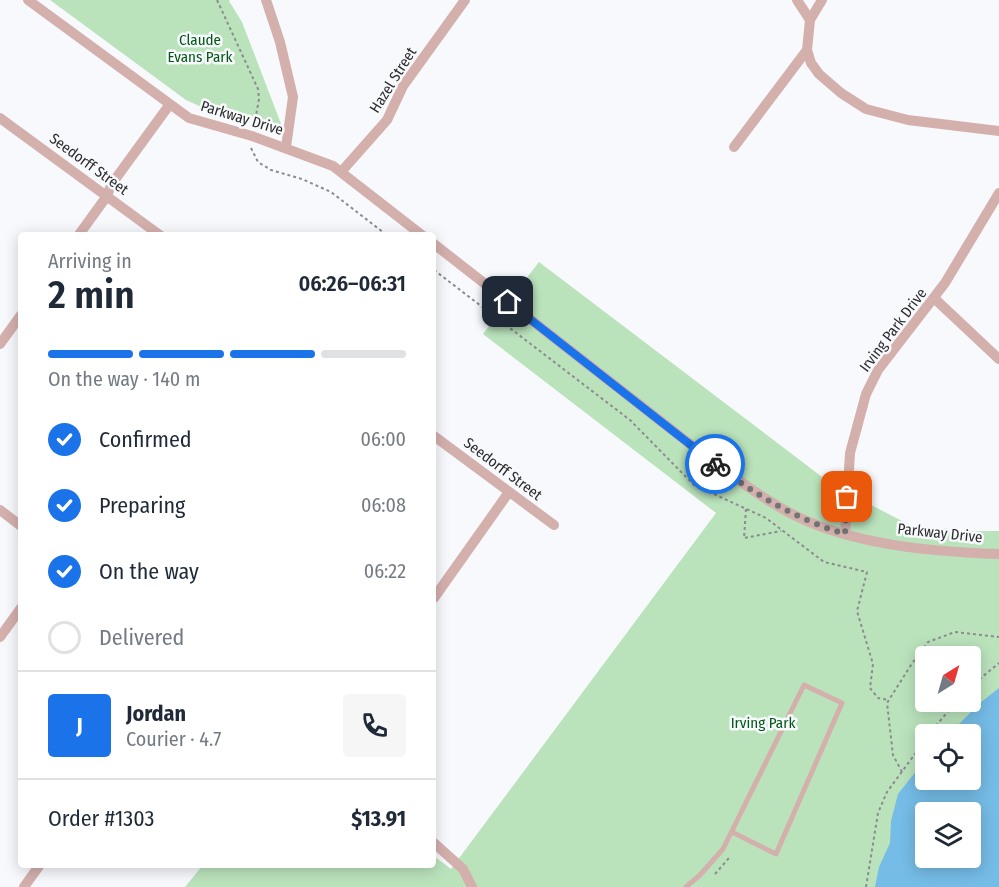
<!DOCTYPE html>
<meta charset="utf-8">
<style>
:root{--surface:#fff;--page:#f6f6f7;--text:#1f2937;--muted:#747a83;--line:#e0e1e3;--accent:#1a73e8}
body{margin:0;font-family:"Fira Sans Condensed",sans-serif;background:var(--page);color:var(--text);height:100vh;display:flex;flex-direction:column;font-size:22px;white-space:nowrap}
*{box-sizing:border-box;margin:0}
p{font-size:20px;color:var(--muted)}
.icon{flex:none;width:33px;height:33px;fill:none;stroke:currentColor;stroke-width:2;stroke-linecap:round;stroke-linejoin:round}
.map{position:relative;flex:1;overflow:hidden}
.sheet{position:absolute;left:18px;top:232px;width:418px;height:636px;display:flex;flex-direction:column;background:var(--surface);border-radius:6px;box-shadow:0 3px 15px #0003}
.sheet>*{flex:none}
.needle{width:39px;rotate:37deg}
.buttons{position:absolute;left:915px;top:646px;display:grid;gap:12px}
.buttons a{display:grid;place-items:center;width:66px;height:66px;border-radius:6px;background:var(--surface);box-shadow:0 3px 15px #0003;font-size:30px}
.pin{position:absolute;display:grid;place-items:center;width:51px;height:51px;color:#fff;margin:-26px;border-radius:12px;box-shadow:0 3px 9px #0006}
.courier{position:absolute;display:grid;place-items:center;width:60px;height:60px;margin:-30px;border:4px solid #1a73e8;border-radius:50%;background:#fff;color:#222;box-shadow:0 2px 8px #0007}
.overview em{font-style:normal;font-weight:600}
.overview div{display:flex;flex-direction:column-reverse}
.overview{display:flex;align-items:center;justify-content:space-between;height:102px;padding:0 30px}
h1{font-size:39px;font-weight:600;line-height:45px}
.bar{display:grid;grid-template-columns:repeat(4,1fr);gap:9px 6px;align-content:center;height:72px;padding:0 30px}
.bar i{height:8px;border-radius:4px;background:var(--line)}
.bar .active{background:var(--accent)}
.bar p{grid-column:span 4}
.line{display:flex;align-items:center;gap:15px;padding:0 30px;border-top:2px solid var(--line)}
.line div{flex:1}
.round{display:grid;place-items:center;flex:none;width:63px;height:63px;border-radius:6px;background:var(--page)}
ol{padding:0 30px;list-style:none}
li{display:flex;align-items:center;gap:18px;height:66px}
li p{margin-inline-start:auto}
li .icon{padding:6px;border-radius:50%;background:var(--accent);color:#fff;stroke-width:4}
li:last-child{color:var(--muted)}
li i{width:33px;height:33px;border:3px solid var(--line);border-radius:50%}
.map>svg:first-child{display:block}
</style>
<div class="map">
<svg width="999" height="887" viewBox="0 0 999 887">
<rect width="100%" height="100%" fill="#f8f9fc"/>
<path fill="#bae3bc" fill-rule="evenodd" d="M50 0H230L229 1 242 22 283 129 267 123 208 110 186 100Z
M539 262 834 486 910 525 969 531H999V887H185L202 866H434V856L451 869 716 513 483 334ZM926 657H970V702H926ZM926 735H970V780H926ZM926 813H970V858H926Z"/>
<path fill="#75bce6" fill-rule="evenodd" d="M999 688V887H875L879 867 890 843 891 821 898 794 925 760 926 780H970V735H948L980 703ZM926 813H970V858H926Z"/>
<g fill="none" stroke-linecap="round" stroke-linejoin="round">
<path stroke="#8c8c8e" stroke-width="2" stroke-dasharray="3 3" stroke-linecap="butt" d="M217 0 258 89 259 99 255 121
M251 148 258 162 271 170 302 179 331 192 388 236
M434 270 630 420 694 485 766 518 824 562 867 572 857 611 873 664 870 688 878 698 889 700
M746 509 744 538 781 531
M970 687 999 663
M928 735 956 702
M902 772 893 755 887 703 911 665 928 642 955 632 999 637
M715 874 729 858
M866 887 878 813 887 792 926 739"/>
<path stroke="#d4b0ad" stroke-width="5" d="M686 887 700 875 723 849 804 685 842 703 776 854 732 832"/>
<path stroke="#d4b0ad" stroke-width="10" d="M28 0 189 118 252 136 333 166 423 236
M266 0 280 42 293 97 286 147
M797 0 810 20
M822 0 810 20 807 50 811 63 819 74 841 93 866 109 908 120 999 131
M0 118 161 236
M734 147 807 50
M341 172 387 120 403 86 465 0
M78 236 107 196 111 185 170 104
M434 244 722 469C746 485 769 503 796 516 855 545 934 552 999 554
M935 299 999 359
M0 344 21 315
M434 436 554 525
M0 510 21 526
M845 534 850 453 866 394 878 370 945 283 999 193
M434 598 509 492
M0 637 21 608
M434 843 463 869 472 887
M24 887 39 866"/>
</g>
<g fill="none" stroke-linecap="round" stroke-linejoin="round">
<path stroke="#737475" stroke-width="6" stroke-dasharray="0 10.8" d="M715 464C754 494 797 520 845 534L847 497"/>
<path stroke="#1a73e8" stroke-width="8" d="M508 302 715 464"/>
</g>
<g text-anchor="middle" stroke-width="5" stroke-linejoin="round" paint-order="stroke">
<g font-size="15" fill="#005716" stroke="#f8f9fc">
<text x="200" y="45">Claude<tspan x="200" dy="17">Evans Park</tspan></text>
<text x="763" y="728">Irving Park</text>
</g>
<g font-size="15" fill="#2c2c2d" stroke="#f8f9fc">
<text transform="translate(393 80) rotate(-58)" y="5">Hazel Street</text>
<text transform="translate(242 118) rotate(17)" y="5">Parkway Drive</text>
<text transform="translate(89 164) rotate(36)" y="5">Seedorff Street</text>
<text transform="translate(893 330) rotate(-53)" y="5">Irving Park Drive</text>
<text transform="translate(503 469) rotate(37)" y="5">Seedorff Street</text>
<text transform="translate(940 533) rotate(6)" y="5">Parkway Drive</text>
</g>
</g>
</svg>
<div class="buttons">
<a><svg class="needle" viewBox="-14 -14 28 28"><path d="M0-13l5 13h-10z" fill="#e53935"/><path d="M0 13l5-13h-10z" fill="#747a83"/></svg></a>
<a><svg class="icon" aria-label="locate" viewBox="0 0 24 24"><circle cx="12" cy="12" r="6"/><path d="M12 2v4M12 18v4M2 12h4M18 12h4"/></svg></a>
<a><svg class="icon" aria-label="layers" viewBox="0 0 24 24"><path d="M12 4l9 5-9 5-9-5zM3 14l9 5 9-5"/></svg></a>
</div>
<div class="pin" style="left:847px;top:497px;background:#ea580c"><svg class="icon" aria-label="bag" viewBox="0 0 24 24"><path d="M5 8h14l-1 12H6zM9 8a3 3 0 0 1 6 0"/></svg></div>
<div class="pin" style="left:508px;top:302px;background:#1f2937"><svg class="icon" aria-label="home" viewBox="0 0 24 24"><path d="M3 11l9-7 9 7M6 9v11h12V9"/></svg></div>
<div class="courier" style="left:715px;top:464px"><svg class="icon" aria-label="bike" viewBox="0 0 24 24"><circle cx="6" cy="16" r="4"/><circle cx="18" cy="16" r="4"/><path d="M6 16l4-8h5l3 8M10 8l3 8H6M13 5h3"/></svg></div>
<section class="sheet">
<div class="overview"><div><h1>2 min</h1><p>Arriving in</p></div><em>06:26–06:31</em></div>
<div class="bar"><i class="active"></i><i class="active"></i><i class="active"></i><i></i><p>On the way · 140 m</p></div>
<ol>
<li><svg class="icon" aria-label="check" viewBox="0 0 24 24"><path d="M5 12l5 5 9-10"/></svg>Confirmed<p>06:00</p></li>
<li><svg class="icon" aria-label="check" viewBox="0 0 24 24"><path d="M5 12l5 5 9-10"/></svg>Preparing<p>06:08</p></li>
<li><svg class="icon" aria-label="check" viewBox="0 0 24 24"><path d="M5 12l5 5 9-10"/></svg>On the way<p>06:22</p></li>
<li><i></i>Delivered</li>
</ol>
<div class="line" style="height:108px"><b class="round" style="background:var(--accent);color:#fff">J</b><div><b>Jordan</b><p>Courier · 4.7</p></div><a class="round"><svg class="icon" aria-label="phone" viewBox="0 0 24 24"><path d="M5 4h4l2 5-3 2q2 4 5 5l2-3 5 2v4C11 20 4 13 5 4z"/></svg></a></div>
<div class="line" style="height:78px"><div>Order #1303</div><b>$13.91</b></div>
</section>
</div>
